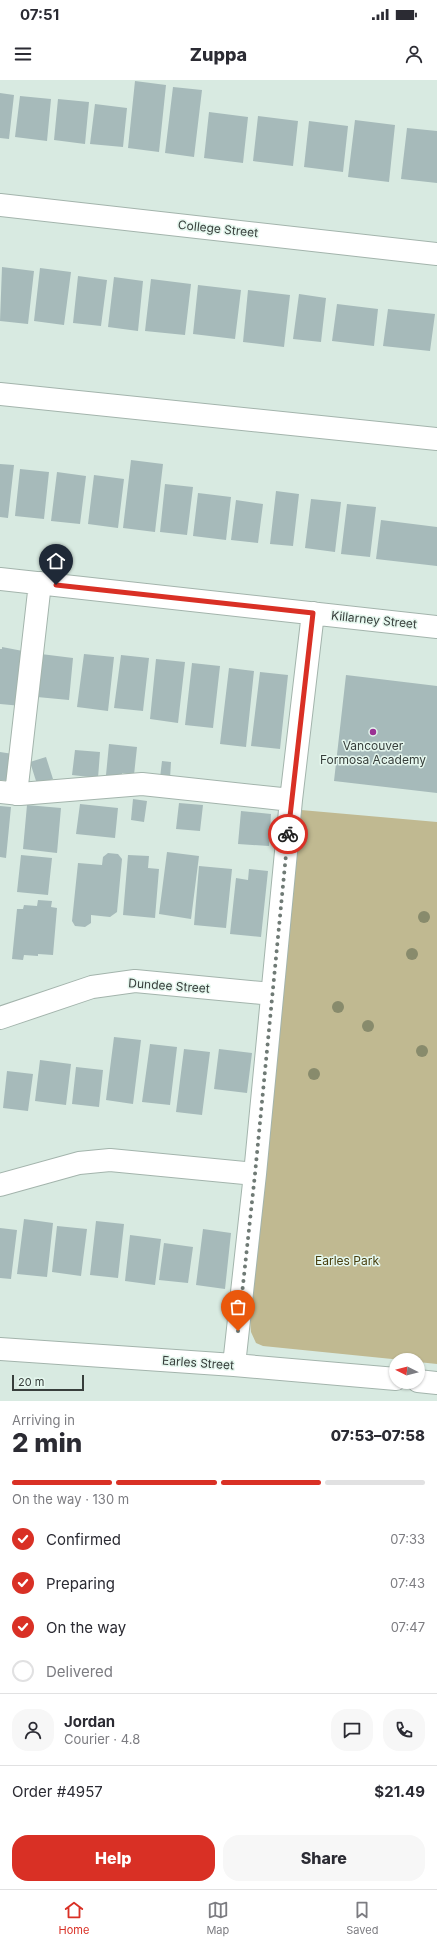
<!DOCTYPE html>
<meta charset="utf-8">
<style>
:root{--surface:#fff;--page:#f7f7f7;--text:#2b2b33;--muted:#7c7c81;--line:#e1e1e2;--accent:#d93025}
body{margin:0;font-family:Inter,sans-serif;background:var(--page);color:var(--text);height:100vh;display:flex;flex-direction:column;font-size:15px;white-space:nowrap}
*{box-sizing:border-box;margin:0}
p{font-size:13px;color:var(--muted)}
.icon{flex:none;width:22px;height:22px;fill:none;stroke:currentColor;stroke-width:2;stroke-linecap:round;stroke-linejoin:round}
.map{position:relative;height:1321px;overflow:hidden}
.sheet{display:flex;flex-direction:column;background:var(--surface);flex:1}
.sheet>*{flex:none}
.needle{width:26px;rotate:276deg}
.buttons{position:absolute;left:389px;top:1273px;display:grid;gap:8px}
.buttons a{display:grid;place-items:center;width:36px;height:36px;border-radius:50%;background:var(--surface);box-shadow:0 1px 3px #0004;font-size:20px}
.scale{position:absolute;left:12px;bottom:10px;width:72px;box-sizing:border-box;padding-left:4px;border:2px solid #373e3b;border-top:0;font-size:11px;line-height:14px;white-space:nowrap;color:#373e3b;-webkit-text-stroke:3px #e5f7ee;paint-order:stroke}
.pin{position:absolute;display:grid;place-items:center;width:34px;height:34px;color:#fff;margin:-41px -17px;border-radius:50% 50% 50% 0;rotate:-45deg;box-shadow:0 0 4px #0007}
.pin .icon{rotate:45deg}
.courier{position:absolute;display:grid;place-items:center;width:40px;height:40px;margin:-20px;border:3px solid #d93025;border-radius:50%;background:#fff;color:#222;box-shadow:0 1px 5px #0007}
.summary em{font-style:normal;font-weight:800}
.summary div{display:flex;flex-direction:column-reverse}
.summary{display:flex;align-items:center;justify-content:space-between;height:68px;padding:0 12px}
h1{font-size:26px;font-weight:800;line-height:30px}
.bar{display:grid;grid-template-columns:repeat(4,1fr);gap:6px 4px;align-content:center;height:48px;padding:0 12px}
.bar i{height:5px;border-radius:3px;background:var(--line)}
.bar .selected{background:var(--accent)}
.bar p{grid-column:span 4}
.line{display:flex;align-items:center;gap:10px;padding:0 12px;border-top:1px solid var(--line)}
.line div{flex:1}
.round{display:grid;place-items:center;flex:none;width:42px;height:42px;border-radius:16px;background:var(--page)}
ol{padding:0 12px;list-style:none}
li{display:flex;align-items:center;gap:12px;height:44px}
li p{margin-inline-start:auto}
li .icon{padding:4px;border-radius:50%;background:var(--accent);color:#fff;stroke-width:4}
li:last-child{color:var(--muted)}
li i{width:22px;height:22px;border:2px solid var(--line);border-radius:50%}
.action{display:flex;gap:8px;margin-top:auto;padding:8px 12px}
.action a{flex:1;height:46px;border-radius:16px;background:var(--accent);color:#fff;font-size:16px;font-weight:800;line-height:46px;text-align:center}
.action a+a{background:var(--page);color:var(--text)}
.status{display:flex;justify-content:space-between;align-items:center;height:28px;padding:0 20px;background:var(--surface);direction:ltr}
.status svg{height:11px;fill:currentColor}
header{display:flex;justify-content:space-between;align-items:center;height:52px;padding:0 12px;background:var(--surface);font-size:18px;font-weight:800}
.dock{display:flex;justify-content:space-around;align-items:center;height:56px;border-top:1px solid var(--line);background:var(--surface);font-size:11px;color:var(--muted)}
.dock a{display:grid;justify-items:center;gap:2px}
.dock .selected{color:var(--accent)}
.map>svg:first-child{display:block}
</style>
<div class="status"><b>07:51</b><svg viewBox="0 0 49 12"><path d="M0 12V9h3v3zM5 12V6h3v6zM10 12V3h3v9zM15 12V0h3v12zM26 1h20v11H26zM47 4h2v5h-2z"/></svg></div>
<header><svg class="icon" aria-label="menu" viewBox="0 0 24 24"><path d="M4 6h16M4 12h16M4 18h16"/></svg>Zuppa<svg class="icon" aria-label="person" viewBox="0 0 24 24"><circle cx="12" cy="8" r="4"/><path d="M4 21q1-7 8-7t8 7"/></svg></header>
<div class="map">
<svg width="437" height="1321" viewBox="0 0 437 1321">
<rect width="100%" height="100%" fill="#d8eae1"/>
<path fill="#c0b991" d="M301 730 437 742V1284L418 1282V1280H402L263 1266 256 1263 251 1252 250 1241Z"/>
<path fill="#a6baba" d="M135 1 166 5 159 72 128 68Z
M173 7 202 10 194 77 165 73Z
M0 13 14 15 9 59 0 58Z
M20 16 51 19 47 61 15 57Z
M58 19 89 22 85 64 54 60Z
M95 24 127 28 123 67 90 64Z
M209 32 248 37 243 83 204 78Z
M258 36 298 41 293 86 253 81Z
M355 40 395 45 389 102 348 97Z
M309 41 348 46 343 92 304 87Z
M407 48 437 51V103L401 99Z
M2 187 34 191 28 244 0 241Z
M40 188 71 192 64 245 34 241Z
M78 196 107 200 101 246 73 243Z
M114 197 143 201 138 251 108 247Z
M151 199 191 204 185 255 145 251Z
M198 205 241 210 235 259 193 254Z
M248 210 290 215 284 267 243 262Z
M299 214 326 218 321 262 293 259Z
M337 224 378 229 374 266 332 261Z
M388 229 435 234 430 271 383 266Z
M131 380 163 384 155 452 123 448Z
M0 384 14 385 8 438 0 437Z
M20 389 49 392 44 439 15 436Z
M57 392 86 396 80 444 51 441Z
M94 395 124 399 118 448 88 444Z
M165 404 193 407 187 455 160 452Z
M276 411 299 414 293 466 270 464Z
M198 413 231 417 226 460 193 456Z
M311 419 341 422 335 472 305 468Z
M236 420 263 424 258 463 231 460Z
M347 424 376 427 370 477 341 474Z
M381 440 437 447V486L376 479Z
M2 567 28 572 22 626 0 624V569H2Z
M41 574 73 578 69 620 37 617Z
M84 574 114 577 108 631 77 627Z
M121 575 149 578 143 631 114 628Z
M156 579 185 582 178 643 150 639Z
M192 583 220 586 213 648 185 645Z
M229 588 254 591 246 667 220 664Z
M260 592 288 595 280 669 251 666Z
M346 595 437 606V713L334 701Z
M109 664 137 667 134 695 122 693V696L106 695Z
M75 670 100 672 98 698 72 695Z
M0 672 13 674 10 701 0 700Z
M46 677 53 699 37 704 30 682Z
M162 681 171 682 170 699 160 698Z
M133 719 147 721 144 742 131 740Z
M179 723 203 725 200 751 176 749Z
M80 724 118 728 115 758 76 754Z
M27 725 61 728 57 773 23 769Z
M0 726 11 727 6 778 0 777Z
M241 731 271 734 269 766 238 764Z
M167 772 199 776 191 839 159 834Z
M108 773 118 774 122 779 117 832 110 837 91 835V843L85 847 75 846 72 841 78 783 102 785 103 777Z
M21 775 52 778 48 815 17 812Z
M128 775 149 776 148 788 159 789 155 838 123 835Z
M199 786 232 789 226 848 194 845Z
M249 789 268 791 261 857 230 854 236 798 248 800Z
M38 820 52 821 51 827 57 828 53 875 38 874V876L24 875 23 880 12 879 17 829H23L24 825 37 826Z
M114 957 141 960 133 1024 106 1020Z
M150 964 177 967 170 1025 142 1022Z
M184 969 210 972 202 1035 176 1032Z
M219 969 252 973 247 1013 214 1009Z
M40 980 71 984 66 1025 35 1021Z
M76 987 103 990 99 1027 72 1024Z
M7 991 33 994 28 1031 3 1028Z
M24 1139 53 1143 47 1197 17 1194Z
M96 1141 124 1144 118 1198 90 1195Z
M57 1146 87 1149 81 1196 52 1192Z
M0 1148 17 1150 11 1199 0 1198Z
M203 1149 231 1153 225 1209 196 1205Z
M130 1155 161 1159 155 1205 125 1201Z
M164 1163 193 1167 188 1203 159 1200Z"/>
<g fill="none" stroke-linecap="round" stroke-linejoin="round">
<g stroke="#a3b4ac" stroke-width="24">
<path id="minor" d="M0 125 437 174
M0 314 437 359
M0 499 437 547
M0 712 20 714 142 704 291 720
M16 714 40 503
M0 938 92 907 135 901 272 914
M0 1105 79 1083 110 1080 255 1094
M0 1269 234 1285 396 1299
M234 1285 255 1094 291 720 313 533
M418 1301 437 1303"/>
</g>
<use href="#minor" stroke="#fff" stroke-width="22"/>
</g>
<g fill="#888b6c">
<circle cx="424" cy="837" r="6"/>
<circle cx="412" cy="874" r="6"/>
<circle cx="338" cy="927" r="6"/>
<circle cx="368" cy="946" r="6"/>
<circle cx="422" cy="971" r="6"/>
<circle cx="314" cy="994" r="6"/>
</g>
<g fill="none" stroke-linecap="round" stroke-linejoin="round">
<path stroke="#6f7a75" stroke-width="4" stroke-dasharray="0 7.2" d="M238 1251 255 1094 288 754"/>
<path stroke="#d93025" stroke-width="5" d="M56 505 313 533 288 754"/>
</g>
<circle fill="#9b3294" stroke="#e5f7ee" stroke-width="1.5" cx="373" cy="652" r="4"/>
<g text-anchor="middle" stroke-width="3" stroke-linejoin="round" paint-order="stroke">
<g font-size="12" fill="#373e3b" stroke="#e5f7ee">
<text transform="translate(218 149) rotate(6)" y="4">College Street</text>
<text transform="translate(374 540) rotate(6)" y="4">Killarney Street</text>
<text transform="translate(169 906) rotate(4)" y="4">Dundee Street</text>
<text transform="translate(198 1283) rotate(4)" y="4">Earles Street</text>
</g>
<g font-size="12" fill="#373e3b" stroke="#e5f7ee">
<text x="373" y="670">Vancouver<tspan x="373" dy="14">Formosa Academy</tspan></text>
</g>
<g font-size="12" fill="#473e0c" stroke="#e5f7ee">
<text x="347" y="1185">Earles Park</text>
</g>
</g>
</svg>
<div class="buttons">
<a><svg class="needle" viewBox="-14 -14 28 28"><path d="M0-13l5 13h-10z" fill="#e53935"/><path d="M0 13l5-13h-10z" fill="#7c7c81"/></svg></a>
</div>
<div class="scale">20 m</div>
<div class="pin" style="left:238px;top:1251px;background:#ea580c"><svg class="icon" aria-label="bag" viewBox="0 0 24 24"><path d="M5 8h14l-1 12H6zM9 8a3 3 0 0 1 6 0"/></svg></div>
<div class="pin" style="left:56px;top:505px;background:#1f2937"><svg class="icon" aria-label="home" viewBox="0 0 24 24"><path d="M3 11l9-7 9 7M6 9v11h12V9"/></svg></div>
<div class="courier" style="left:288px;top:754px"><svg class="icon" aria-label="bike" viewBox="0 0 24 24"><circle cx="6" cy="16" r="4"/><circle cx="18" cy="16" r="4"/><path d="M6 16l4-8h5l3 8M10 8l3 8H6M13 5h3"/></svg></div>
</div>
<section class="sheet">
<div class="summary"><div><h1>2 min</h1><p>Arriving in</p></div><em>07:53–07:58</em></div>
<div class="bar"><i class="selected"></i><i class="selected"></i><i class="selected"></i><i></i><p>On the way · 130 m</p></div>
<ol>
<li><svg class="icon" aria-label="check" viewBox="0 0 24 24"><path d="M5 12l5 5 9-10"/></svg>Confirmed<p>07:33</p></li>
<li><svg class="icon" aria-label="check" viewBox="0 0 24 24"><path d="M5 12l5 5 9-10"/></svg>Preparing<p>07:43</p></li>
<li><svg class="icon" aria-label="check" viewBox="0 0 24 24"><path d="M5 12l5 5 9-10"/></svg>On the way<p>07:47</p></li>
<li><i></i>Delivered</li>
</ol>
<div class="line" style="height:72px"><a class="round"><svg class="icon" aria-label="person" viewBox="0 0 24 24"><circle cx="12" cy="8" r="4"/><path d="M4 21q1-7 8-7t8 7"/></svg></a><div><b>Jordan</b><p>Courier · 4.8</p></div><a class="round"><svg class="icon" aria-label="chat" viewBox="0 0 24 24"><path d="M4 5h16v11H9l-5 4z"/></svg></a><a class="round"><svg class="icon" aria-label="phone" viewBox="0 0 24 24"><path d="M5 4h4l2 5-3 2q2 4 5 5l2-3 5 2v4C11 20 4 13 5 4z"/></svg></a></div>
<div class="line" style="height:52px"><div>Order #4957</div><b>$21.49</b></div>
<div class="action"><a>Help</a><a>Share</a></div>
</section>
<nav class="dock">
<a class="selected"><svg class="icon" aria-label="home" viewBox="0 0 24 24"><path d="M3 11l9-7 9 7M6 9v11h12V9"/></svg>Home</a>
<a><svg class="icon" aria-label="map" viewBox="0 0 24 24"><path d="M3 6l6-2 6 2 6-2v14l-6 2-6-2-6 2zM9 4v14M15 6v14"/></svg>Map</a>
<a><svg class="icon" aria-label="saved" viewBox="0 0 24 24"><path d="M7 4h10v16l-5-4-5 4z"/></svg>Saved</a>
</nav>
